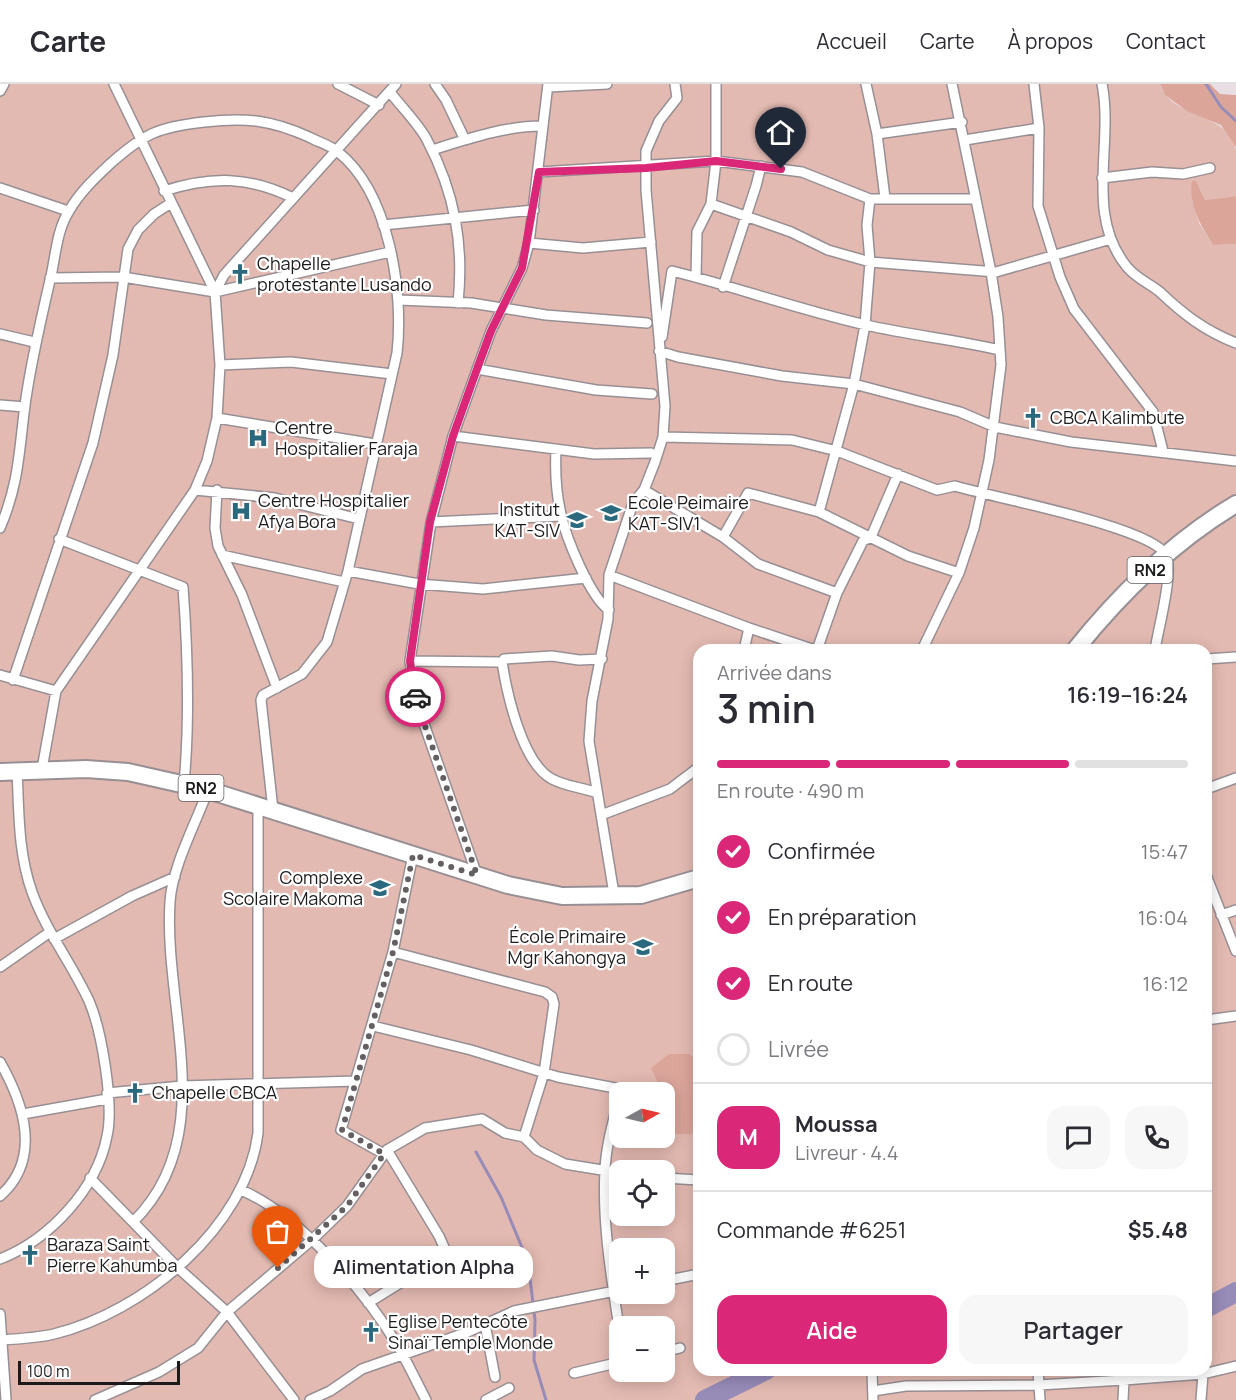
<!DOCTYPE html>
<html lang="fr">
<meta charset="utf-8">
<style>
:root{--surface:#fff;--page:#f7f7f7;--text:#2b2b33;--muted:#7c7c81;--line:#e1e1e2;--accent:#db2777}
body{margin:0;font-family:Manrope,sans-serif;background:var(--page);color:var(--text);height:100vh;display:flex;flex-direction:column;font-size:22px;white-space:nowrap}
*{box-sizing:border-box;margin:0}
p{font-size:20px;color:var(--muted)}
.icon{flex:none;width:33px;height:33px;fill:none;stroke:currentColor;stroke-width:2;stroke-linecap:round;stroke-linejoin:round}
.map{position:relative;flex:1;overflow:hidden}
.sheet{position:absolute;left:693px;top:560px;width:519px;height:732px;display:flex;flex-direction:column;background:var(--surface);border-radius:18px;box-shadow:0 3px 15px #0003}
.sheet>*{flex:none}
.needle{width:39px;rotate:82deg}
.buttons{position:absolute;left:609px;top:998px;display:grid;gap:12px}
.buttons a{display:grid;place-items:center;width:66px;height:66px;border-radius:12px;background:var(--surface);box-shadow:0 3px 15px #0003;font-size:30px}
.scale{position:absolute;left:18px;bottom:15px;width:162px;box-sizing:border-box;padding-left:6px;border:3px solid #1d1a1c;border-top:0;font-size:16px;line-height:21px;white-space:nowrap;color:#1d1a1c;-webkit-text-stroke:4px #fff;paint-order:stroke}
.pin{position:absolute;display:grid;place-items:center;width:51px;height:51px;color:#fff;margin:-62px -26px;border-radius:50% 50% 50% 0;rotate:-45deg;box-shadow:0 0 6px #0007}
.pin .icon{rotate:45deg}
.courier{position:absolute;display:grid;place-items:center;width:60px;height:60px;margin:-30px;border:4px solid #db2777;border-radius:50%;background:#fff;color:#222;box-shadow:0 2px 8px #0007}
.bubble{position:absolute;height:42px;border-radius:18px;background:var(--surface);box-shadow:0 3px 15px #0003;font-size:20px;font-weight:600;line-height:42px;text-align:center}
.head em{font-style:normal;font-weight:600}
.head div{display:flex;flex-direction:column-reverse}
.head{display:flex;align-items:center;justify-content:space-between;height:102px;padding:0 24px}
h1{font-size:39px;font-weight:600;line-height:45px}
.bar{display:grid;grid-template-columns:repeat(4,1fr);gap:9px 6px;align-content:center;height:72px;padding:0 24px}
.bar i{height:8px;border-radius:4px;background:var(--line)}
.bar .current{background:var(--accent)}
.bar p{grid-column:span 4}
.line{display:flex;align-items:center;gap:15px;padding:0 24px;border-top:2px solid var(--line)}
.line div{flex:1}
.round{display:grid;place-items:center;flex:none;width:63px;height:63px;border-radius:18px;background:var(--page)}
ol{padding:0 24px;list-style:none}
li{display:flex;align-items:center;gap:18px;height:66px}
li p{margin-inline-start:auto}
li .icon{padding:6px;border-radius:50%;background:var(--accent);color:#fff;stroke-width:4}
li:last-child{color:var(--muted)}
li i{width:33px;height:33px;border:3px solid var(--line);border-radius:50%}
.button{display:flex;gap:12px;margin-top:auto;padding:12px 24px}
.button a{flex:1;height:69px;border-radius:18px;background:var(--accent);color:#fff;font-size:24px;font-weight:600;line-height:69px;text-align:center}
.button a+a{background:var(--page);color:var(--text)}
header{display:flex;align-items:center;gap:36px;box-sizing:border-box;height:84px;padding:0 30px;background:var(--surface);border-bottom:2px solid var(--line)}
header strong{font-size:28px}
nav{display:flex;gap:33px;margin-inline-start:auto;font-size:21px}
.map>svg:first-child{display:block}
</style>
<header>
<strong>Carte</strong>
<nav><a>Accueil</a><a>Carte</a><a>À propos</a><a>Contact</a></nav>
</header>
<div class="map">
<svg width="1236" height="1316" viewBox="0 0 1236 1316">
<rect width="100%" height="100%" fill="#e8dee4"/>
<path fill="#e3bab2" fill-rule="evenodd" d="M0 0H1160C1169 34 1230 28 1236 66 1236 81 1236 98 1236 112L1205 116 1199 103 1192 117 1199 139 1213 161 1236 160V1316H0ZM699 566H1206V1286H699V1043L691 1051 665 1049 664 1053H620L617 1045 620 1008C665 1008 660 1002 689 970L699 976ZM620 1086H664V1131H620ZM620 1164H664V1209H620ZM620 1242H664V1287H620Z"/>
<path fill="#dba59a" d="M1160 0H1210L1220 10 1236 11V63L1221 41 1187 27 1165 11Z
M1192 97H1196L1205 116 1236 112V160L1213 161C1201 141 1188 122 1192 97Z
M669 970H689L699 976V1043L691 1051 665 1049 664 1008H650L660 1003 651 984Z"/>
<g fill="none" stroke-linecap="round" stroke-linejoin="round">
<path stroke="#978bb8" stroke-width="3" d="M1206 0 1221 23 1236 37
M476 1068 501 1113 528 1178 535 1236 534 1276 546 1316"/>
<path stroke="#978bb8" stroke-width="20" d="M1206 1224 1236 1208
M705 1316 766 1286"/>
<g stroke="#988f94" stroke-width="12">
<path id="street" d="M114 0 215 208
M338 0 379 21
M435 0 446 16 465 56
M866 0 877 50 885 114
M1034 0 1039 44 1038 122 1060 193 1074 225 1153 328 1163 367
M1102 0C1114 61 1084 130 1127 183 1137 195 1149 199 1160 208 1183 230 1205 247 1236 259
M548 3 607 0
M0 7 4 0
M390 8C402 24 418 39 427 56 455 109 464 161 458 219
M877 50 962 38
M965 56 1039 44
M432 66C467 55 505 42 542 42
M539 88 716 77 802 88 870 115H974
M1102 94 1152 88 1183 90 1210 84
M0 104 68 127
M164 107C211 92 249 92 293 114
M711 120 791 148 828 166 870 178 996 188 1111 155
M383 141 534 126
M529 159 583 164 651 158
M696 193 697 148 711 120 716 77V0
M50 194 123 193 215 208 390 168
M723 203 756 102 761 82
M399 216 471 219 546 231 647 239
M0 250 34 258
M662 253 672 187C736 203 800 226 866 241 910 251 956 256 1000 266
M659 267 678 273 782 292 854 300 960 328 995 343 1071 358 1236 377
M220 281 291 278 392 290
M477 285 596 306 652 310
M0 321 25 323
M217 334 375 360
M453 352 594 370 651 369
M663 353 792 356 837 367 937 406 955 402C991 413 1152 443 1166 471 1174 489 1158 545 1155 566
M556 365C555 386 556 409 561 430 566 454 590 513 609 526
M195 406 275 414 359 435
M217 406 215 444 218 462 242 511 277 604
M644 406 723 453 758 480 837 509
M819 428 854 300 865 241 870 178 867 141 870 115
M431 438 561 432
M0 444C19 400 19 367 25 321 31 277 41 235 51 192 56 169 57 146 69 127 80 108 95 94 111 79 145 49 159 43 204 38 246 33 271 36 309 53 318 58 330 61 338 68 389 108 404 208 397 269L348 487 327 558 302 590 263 611 261 616 273 726
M723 453 748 409 819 428 908 472 959 489
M59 455 183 503C188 570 190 634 184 700
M222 471 344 498
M348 487 419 500 483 505 586 494
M609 491 749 544 815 566
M744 566 749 544
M817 566 837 509 863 457 871 453 898 390
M922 566 959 489 974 444 989 376 1001 281 998 233 991 188 952 0
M1206 575 1236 573
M410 577 502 578 504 575 552 572 579 576 602 575
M502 578C507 610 522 679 552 695 567 703 582 703 597 709
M0 591 56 607
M13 596 93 359 113 271 128 165 138 146 154 130 171 119
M42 685 56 607 195 406 207 377 217 334 220 281 215 208 224 191 396 0
M1206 705 1236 694
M601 731 670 705 699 683
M477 791 416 617 410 577 431 438 453 352 491 247 522 184 529 159 548 0
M1206 791 1236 867
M614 810 589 657 592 617 608 535 609 491 633 419 644 406 655 378 663 353 665 322 646 106V67L659 37 677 14 675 0
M1221 831 1236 826
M54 855 132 812 175 793
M393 868 545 908 552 913 554 920 544 989 524 1053
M0 883 50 848
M1206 936 1236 932
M373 942 471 966 558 993 615 1004 620 1008
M0 978C24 1020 42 1075 0 1112
M107 1009 182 1002 356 997
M620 1010C614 1035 606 1060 605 1086 602 1141 612 1197 620 1250
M23 1030 107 1015
M384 1070 341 1046 393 868 413 771
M90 1094 176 1182 227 1228 294 1316
M664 1094 699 1096
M241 1106C298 1130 365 1207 396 1259 407 1277 416 1297 426 1316
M133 1138C221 1052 163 924 170 818 172 783 196 739 208 706
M0 1175C49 1156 97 1105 107 1052 114 1021 102 947 89 917 72 880 46 847 32 808 18 769 19 727 17 686
M664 1197 699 1190
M368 1219 447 1170 439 1152 387 1066
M0 1230 6 1316
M485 1240 495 1293
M0 1256C18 1255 37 1254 54 1250 144 1228 246 1143 258 1049V721
M664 1268 680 1264
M1038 1286 1040 1316
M872 1288 873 1316
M574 1289 620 1278
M873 1307 906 1302 1039 1301 1124 1296 1203 1290 1236 1282
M95 1316 159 1288 198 1264 227 1228 313 1155 347 1122 387 1066 425 1044 482 1035 505 1049 524 1053 537 1066 565 1080 620 1089
M310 1316 330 1307 362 1285 468 1248 514 1227 620 1206
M486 1316 509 1304
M1123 1316 1124 1296
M1201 1316 1203 1290"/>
</g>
<g stroke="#988f94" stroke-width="20">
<path id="highway" d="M1075 566C1120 510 1174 457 1236 420
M0 688 86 685 128 688 208 706 508 801 562 812 641 811 699 794"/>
</g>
<use href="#street" stroke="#fff" stroke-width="9"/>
<use href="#highway" stroke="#fff" stroke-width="16"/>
</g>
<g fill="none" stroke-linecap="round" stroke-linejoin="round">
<path stroke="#645f62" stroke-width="6" stroke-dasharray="0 10.8" d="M278 1184 347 1122 384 1070 342 1046 393 868 413 771 477 791 415 613"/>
<path stroke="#db2777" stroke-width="8" d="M415 613 410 577 430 438 453 352 477 285 491 247 522 184 539 88 646 84 716 77 781 85"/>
</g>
<defs>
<g id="church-bare" transform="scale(1.62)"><path d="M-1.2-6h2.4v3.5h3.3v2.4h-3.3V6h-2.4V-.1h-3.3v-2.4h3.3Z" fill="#2a687e" stroke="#fff" stroke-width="2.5" paint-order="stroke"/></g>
<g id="hospital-bare" transform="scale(1.62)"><path d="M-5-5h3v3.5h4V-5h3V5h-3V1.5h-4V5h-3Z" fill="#2a687e" stroke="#fff" stroke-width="2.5" paint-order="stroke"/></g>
<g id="school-bare" transform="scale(1.62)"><path d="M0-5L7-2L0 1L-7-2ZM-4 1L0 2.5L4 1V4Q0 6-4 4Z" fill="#2a687e" stroke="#fff" stroke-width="2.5" paint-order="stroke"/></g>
</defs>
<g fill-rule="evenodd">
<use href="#church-bare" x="240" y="190"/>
<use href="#church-bare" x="1033" y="334"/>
<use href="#hospital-bare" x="258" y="354"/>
<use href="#hospital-bare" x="241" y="427"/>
<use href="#school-bare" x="611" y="429"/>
<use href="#school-bare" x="577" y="436"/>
<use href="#school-bare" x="380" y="804"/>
<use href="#school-bare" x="643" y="863"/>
<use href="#church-bare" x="135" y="1009"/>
<use href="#church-bare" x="30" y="1171"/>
<use href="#church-bare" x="371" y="1248"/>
</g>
<g text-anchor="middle" stroke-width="4.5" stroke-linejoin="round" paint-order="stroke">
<g fill="#fff" stroke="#615f60" stroke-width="1.5">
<rect x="1127.5" y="473" width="45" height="26" rx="4.5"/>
<rect x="178.5" y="691" width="45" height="26" rx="4.5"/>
</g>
<g font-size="16" font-weight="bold" fill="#1d1a1c">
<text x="1150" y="492">RN2</text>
<text x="201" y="710">RN2</text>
</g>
<g font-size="18" fill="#1d1a1c" stroke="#fff" text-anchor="start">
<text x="257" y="186">Chapelle<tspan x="257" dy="21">protestante Lusando</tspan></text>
<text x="1050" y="340">CBCA Kalimbute</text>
<text x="275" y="350">Centre<tspan x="275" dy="21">Hospitalier Faraja</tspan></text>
<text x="258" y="423">Centre Hospitalier<tspan x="258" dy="21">Afya Bora</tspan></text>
<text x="628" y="425">Ecole Peimaire<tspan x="628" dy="21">KAT-SIV1</tspan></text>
<text x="560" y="432" text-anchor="end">Institut<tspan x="560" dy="21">KAT-SIV</tspan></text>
<text x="363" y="800" text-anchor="end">Complexe<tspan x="363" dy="21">Scolaire Makoma</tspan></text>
<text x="626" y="859" text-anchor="end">École Primaire<tspan x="626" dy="21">Mgr Kahongya</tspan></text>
<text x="152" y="1015">Chapelle CBCA</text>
<text x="47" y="1167">Baraza Saint<tspan x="47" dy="21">Pierre Kahumba</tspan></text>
<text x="388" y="1244">Eglise Pentecôte<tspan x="388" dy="21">Sinaï Temple Monde</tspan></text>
</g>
</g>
</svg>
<div class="buttons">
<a><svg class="needle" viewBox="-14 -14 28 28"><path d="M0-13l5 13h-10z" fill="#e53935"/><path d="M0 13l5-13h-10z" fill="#7c7c81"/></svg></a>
<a><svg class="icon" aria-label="locate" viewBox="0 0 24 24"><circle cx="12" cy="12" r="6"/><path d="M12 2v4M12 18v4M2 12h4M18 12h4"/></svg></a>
<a>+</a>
<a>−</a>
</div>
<div class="scale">100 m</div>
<div class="pin" style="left:278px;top:1184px;background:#ea580c"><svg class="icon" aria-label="bag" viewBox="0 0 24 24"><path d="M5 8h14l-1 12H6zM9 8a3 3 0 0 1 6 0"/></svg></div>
<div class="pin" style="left:781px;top:85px;background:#1f2937"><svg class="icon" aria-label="home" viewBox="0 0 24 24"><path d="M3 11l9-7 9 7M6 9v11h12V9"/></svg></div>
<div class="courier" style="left:415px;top:613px"><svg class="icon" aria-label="car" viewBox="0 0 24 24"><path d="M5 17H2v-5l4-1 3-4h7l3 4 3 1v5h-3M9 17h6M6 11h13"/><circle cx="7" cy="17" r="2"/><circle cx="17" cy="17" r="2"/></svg></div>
<div class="bubble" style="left:314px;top:1162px;width:219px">Alimentation Alpha</div>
<section class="sheet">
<div class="head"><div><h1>3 min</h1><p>Arrivée dans</p></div><em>16:19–16:24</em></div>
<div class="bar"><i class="current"></i><i class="current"></i><i class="current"></i><i></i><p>En route · 490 m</p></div>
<ol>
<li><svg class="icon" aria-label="check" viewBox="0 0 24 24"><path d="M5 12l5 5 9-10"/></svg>Confirmée<p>15:47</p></li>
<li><svg class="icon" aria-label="check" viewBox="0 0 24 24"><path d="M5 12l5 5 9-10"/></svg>En préparation<p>16:04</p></li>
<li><svg class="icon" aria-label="check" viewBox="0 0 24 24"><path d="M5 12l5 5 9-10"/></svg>En route<p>16:12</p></li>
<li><i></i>Livrée</li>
</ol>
<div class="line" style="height:108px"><b class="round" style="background:var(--accent);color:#fff">M</b><div><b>Moussa</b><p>Livreur · 4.4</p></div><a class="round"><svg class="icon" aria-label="chat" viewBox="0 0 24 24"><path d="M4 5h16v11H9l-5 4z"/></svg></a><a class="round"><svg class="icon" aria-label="phone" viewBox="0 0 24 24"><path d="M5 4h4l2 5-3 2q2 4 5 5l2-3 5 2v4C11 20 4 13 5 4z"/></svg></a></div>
<div class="line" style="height:78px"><div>Commande #6251</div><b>$5.48</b></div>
<div class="button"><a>Aide</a><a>Partager</a></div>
</section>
</div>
